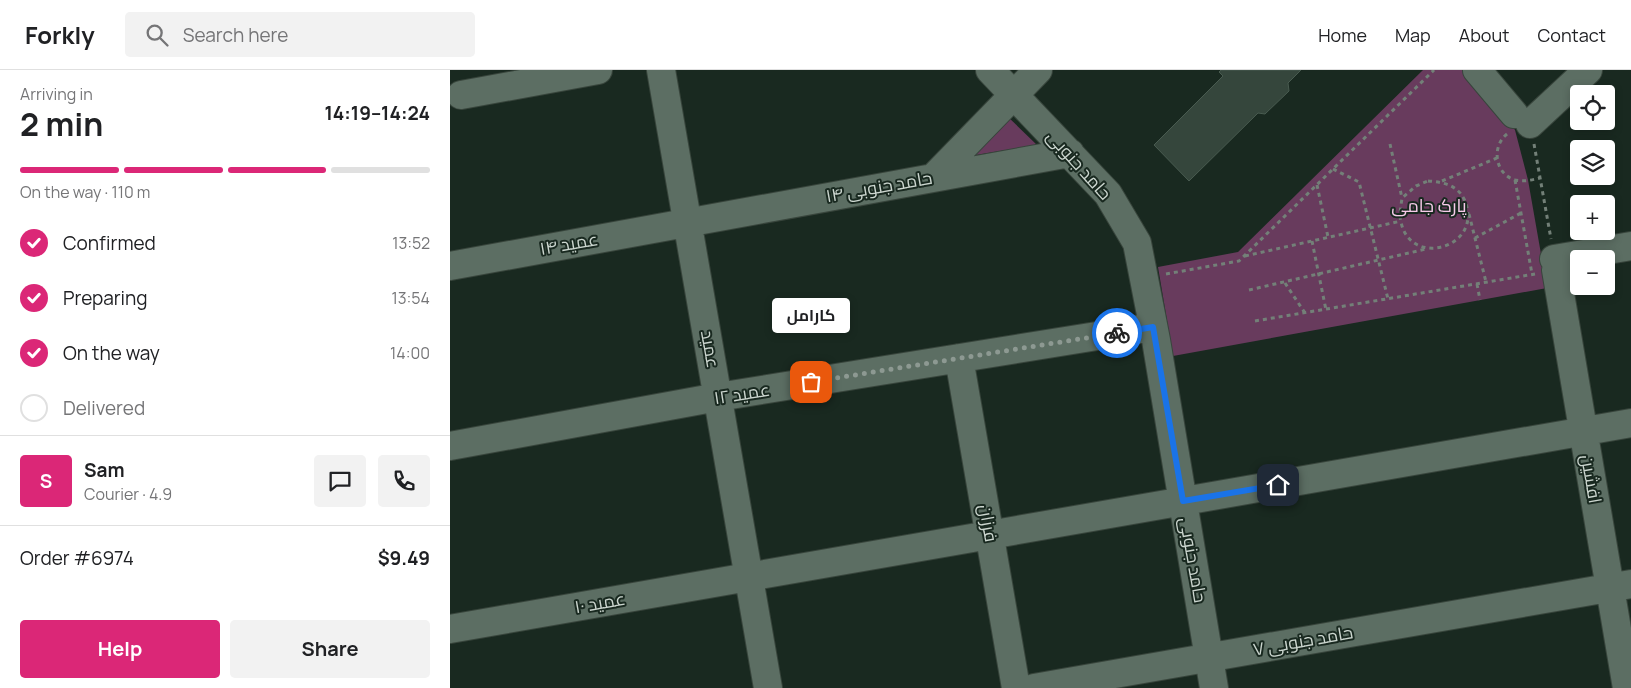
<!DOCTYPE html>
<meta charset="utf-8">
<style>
:root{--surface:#fff;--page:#f2f2f2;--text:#202124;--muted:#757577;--line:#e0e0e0;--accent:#db2777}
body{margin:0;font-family:Manrope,Cairo,sans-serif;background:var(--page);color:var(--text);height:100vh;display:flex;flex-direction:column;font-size:19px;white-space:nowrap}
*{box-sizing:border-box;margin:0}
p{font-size:16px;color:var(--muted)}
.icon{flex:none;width:28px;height:28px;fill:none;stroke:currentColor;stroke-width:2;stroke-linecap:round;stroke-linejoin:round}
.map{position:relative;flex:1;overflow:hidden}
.sheet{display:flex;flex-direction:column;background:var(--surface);width:450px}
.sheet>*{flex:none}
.controls{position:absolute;left:1120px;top:15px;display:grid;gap:10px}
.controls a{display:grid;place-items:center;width:45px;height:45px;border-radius:5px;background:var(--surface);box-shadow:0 2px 8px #0003;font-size:25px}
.pin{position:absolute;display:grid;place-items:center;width:42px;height:42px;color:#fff;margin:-21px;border-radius:10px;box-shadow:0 2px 8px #0006}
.courier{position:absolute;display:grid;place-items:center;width:50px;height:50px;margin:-25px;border:4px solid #1a73e8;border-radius:50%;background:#fff;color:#222;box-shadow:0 1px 6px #0007}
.bubble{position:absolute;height:35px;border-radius:5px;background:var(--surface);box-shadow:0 2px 8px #0003;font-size:16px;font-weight:700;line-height:35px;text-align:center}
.headline em{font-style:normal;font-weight:700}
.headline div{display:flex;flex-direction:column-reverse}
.headline{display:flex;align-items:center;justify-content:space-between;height:85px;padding:0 20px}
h1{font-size:32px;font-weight:700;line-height:38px}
.bar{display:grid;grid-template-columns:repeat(4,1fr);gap:8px 5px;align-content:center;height:60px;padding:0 20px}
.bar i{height:6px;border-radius:4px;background:var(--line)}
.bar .selected{background:var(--accent)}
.bar p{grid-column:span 4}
.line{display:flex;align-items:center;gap:12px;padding:0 20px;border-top:1px solid var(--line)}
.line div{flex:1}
.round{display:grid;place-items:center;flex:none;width:52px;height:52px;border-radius:5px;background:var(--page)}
ol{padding:0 20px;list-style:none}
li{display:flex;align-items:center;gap:15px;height:55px}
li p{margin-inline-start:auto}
li .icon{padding:5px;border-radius:50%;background:var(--accent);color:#fff;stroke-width:4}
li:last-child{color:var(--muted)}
li i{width:28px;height:28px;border:2px solid var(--line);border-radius:50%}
.primary-button{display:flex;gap:10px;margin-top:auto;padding:10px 20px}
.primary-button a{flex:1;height:58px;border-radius:5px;background:var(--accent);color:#fff;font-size:20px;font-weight:700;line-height:58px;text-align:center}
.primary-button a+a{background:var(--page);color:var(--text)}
header{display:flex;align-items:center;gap:30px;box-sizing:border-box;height:70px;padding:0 25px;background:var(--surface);border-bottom:1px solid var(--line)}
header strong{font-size:24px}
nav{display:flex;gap:28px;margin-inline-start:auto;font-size:18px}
.search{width:350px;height:45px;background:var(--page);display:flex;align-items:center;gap:12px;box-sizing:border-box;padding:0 18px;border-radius:5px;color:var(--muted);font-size:19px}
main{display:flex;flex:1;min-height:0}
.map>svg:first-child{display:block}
</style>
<header>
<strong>Forkly</strong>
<div class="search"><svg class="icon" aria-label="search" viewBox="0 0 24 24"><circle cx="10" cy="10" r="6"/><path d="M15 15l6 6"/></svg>Search here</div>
<nav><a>Home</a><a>Map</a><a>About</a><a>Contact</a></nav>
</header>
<main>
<section class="sheet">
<div class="headline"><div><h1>2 min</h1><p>Arriving in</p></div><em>14:19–14:24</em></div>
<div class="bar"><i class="selected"></i><i class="selected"></i><i class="selected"></i><i></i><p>On the way · 110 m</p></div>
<ol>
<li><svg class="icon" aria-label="check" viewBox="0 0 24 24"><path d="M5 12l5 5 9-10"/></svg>Confirmed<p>13:52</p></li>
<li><svg class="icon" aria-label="check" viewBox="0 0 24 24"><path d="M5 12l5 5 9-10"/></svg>Preparing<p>13:54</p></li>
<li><svg class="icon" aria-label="check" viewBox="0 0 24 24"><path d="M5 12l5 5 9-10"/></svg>On the way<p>14:00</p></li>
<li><i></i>Delivered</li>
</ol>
<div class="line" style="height:90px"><b class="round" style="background:var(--accent);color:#fff">S</b><div><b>Sam</b><p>Courier · 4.9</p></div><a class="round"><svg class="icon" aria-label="chat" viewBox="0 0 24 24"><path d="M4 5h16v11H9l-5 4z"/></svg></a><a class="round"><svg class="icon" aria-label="phone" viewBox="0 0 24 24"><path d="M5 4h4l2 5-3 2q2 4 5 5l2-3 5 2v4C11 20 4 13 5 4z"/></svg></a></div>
<div class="line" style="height:65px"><div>Order #6974</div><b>$9.49</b></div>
<div class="primary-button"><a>Help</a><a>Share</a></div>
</section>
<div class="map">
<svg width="1181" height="618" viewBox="0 0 1181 618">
<rect width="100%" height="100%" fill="#192920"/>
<path fill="#683b5d" d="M973 0H1019L1065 60 1078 110 1097 218 723 286 708 197 788 182Z
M555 44 587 75 514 87Z"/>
<path fill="#35463c" stroke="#495b50" d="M771 0H851L838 13 839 21 815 44 808 43 739 111 704 75 773 6 769 2Z"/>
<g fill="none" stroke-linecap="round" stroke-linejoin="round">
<g stroke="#38453c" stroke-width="30">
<path id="minor" d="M211 0 318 618
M540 0 658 124 687 173 706 270 764 618
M1027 0 1064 44
M11 25 148 0
M1080 54 1138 0
M484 107 588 0
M1104 189 1181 176
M0 196 620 83
M1106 200 1177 618
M509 288 566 618
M0 376 268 327 703 257
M0 559 1181 353
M584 618 1181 514"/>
</g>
<path stroke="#738078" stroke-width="3" stroke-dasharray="4 4" stroke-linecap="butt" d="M1057 64C1041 77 1045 104 1065 110 1073 112 1082 110 1090 108
M940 74 952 128
M1084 74 1101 169
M883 99 909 112 938 229
M1065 110 1082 204
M978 111C993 112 1007 115 1014 129 1036 176 961 200 951 152 949 145 951 136 952 128L966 116Z
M992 111 1047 88
M867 115 878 167
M1019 144 1036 212
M1025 168 1071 143
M862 171 876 240
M795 186 951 151
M716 204 789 191 984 0
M835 213 855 243
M1027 214 1030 230
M799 220 976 179
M805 251 1085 204"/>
<use href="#minor" stroke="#5c6e63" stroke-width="28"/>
</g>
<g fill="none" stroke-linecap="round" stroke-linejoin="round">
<path stroke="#8d9992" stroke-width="5" stroke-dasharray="0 9" d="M361 312 667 263"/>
<path stroke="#1a73e8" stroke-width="6" d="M667 263 703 257 733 431 828 415"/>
</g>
<g text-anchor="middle" stroke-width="4" stroke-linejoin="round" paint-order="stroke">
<g font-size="18" fill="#ccd6cf" stroke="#192920">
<text transform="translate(629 95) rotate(48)" y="6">حامد جنوبی</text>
<text transform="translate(429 117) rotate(-10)" y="6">حامد جنوبی ۱۴</text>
<text transform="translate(119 174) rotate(-10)" y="6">عمید ۱۴</text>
<text transform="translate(260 279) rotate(80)" y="6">عمید</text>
<text transform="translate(292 324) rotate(-9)" y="6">عمید ۱۲</text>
<text transform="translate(1141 409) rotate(80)" y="6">افشین</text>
<text transform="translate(538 453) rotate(80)" y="6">فرزان</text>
<text transform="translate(743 490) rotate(80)" y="6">حامد جنوبی</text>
<text transform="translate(150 533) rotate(-10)" y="6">عمید ۱۰</text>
<text transform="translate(853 571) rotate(-10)" y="6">حامد جنوبی ۷</text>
</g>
<g font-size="18" fill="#f6cae9" stroke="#192920">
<text x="979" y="142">پارک جامی</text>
</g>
</g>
</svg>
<div class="controls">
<a><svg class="icon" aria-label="locate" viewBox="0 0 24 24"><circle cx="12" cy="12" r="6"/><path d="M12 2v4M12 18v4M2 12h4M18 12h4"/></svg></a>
<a><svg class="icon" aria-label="layers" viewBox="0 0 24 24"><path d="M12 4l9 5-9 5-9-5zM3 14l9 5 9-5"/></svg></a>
<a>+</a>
<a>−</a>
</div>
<div class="pin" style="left:361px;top:312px;background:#ea580c"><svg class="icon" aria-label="bag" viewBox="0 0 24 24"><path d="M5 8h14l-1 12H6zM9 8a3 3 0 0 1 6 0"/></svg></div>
<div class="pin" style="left:828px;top:415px;background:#1f2937"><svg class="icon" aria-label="home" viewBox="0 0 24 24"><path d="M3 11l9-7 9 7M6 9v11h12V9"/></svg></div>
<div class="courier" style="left:667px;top:263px"><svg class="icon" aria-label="bike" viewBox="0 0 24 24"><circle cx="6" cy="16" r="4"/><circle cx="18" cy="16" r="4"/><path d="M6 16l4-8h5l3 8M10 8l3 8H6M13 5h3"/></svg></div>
<div class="bubble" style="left:322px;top:228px;width:78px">کارامل</div>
</div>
</main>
